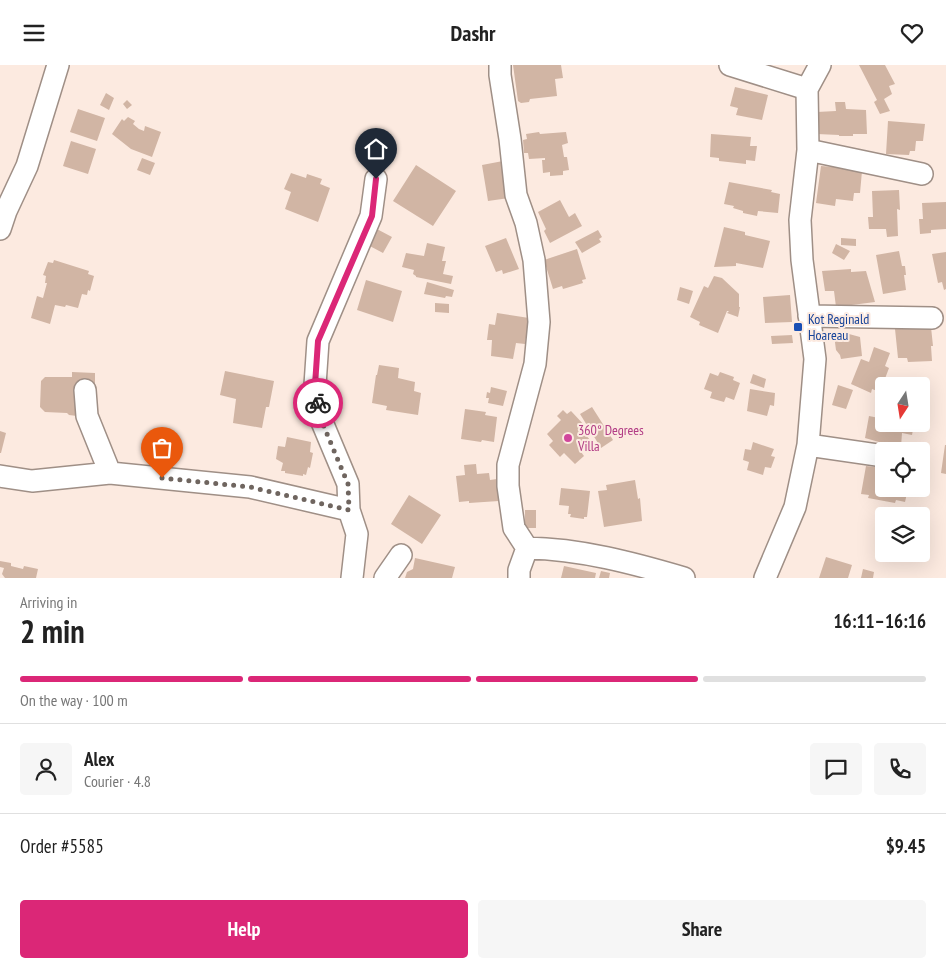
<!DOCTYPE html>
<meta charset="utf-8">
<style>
:root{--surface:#fff;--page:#f6f6f6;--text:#222;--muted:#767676;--line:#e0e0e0;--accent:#db2777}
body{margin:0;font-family:"PT Sans Narrow",sans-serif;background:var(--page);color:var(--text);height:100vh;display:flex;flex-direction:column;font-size:19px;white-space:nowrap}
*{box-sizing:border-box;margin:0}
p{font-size:16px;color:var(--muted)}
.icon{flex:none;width:28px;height:28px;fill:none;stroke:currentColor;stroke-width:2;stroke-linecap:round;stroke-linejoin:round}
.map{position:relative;height:513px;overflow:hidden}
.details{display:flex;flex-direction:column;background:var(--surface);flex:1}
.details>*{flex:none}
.needle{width:32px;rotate:192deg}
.buttons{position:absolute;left:875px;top:312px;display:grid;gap:10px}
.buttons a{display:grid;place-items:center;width:55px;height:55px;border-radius:5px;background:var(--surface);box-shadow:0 5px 20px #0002;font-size:25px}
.pin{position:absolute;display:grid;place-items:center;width:42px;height:42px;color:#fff;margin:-51px -21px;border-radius:50% 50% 50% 0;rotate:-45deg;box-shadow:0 0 5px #0007}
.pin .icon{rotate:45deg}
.courier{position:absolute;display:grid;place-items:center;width:50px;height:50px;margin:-25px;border:4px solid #db2777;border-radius:50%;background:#fff;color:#222;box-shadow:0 1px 6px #0007}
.summary em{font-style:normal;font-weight:700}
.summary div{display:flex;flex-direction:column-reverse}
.summary{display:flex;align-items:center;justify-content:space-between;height:85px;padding:0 20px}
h1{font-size:32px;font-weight:700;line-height:38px}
.bar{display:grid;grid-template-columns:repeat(4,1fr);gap:8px 5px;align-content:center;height:60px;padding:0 20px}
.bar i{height:6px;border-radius:4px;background:var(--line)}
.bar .active{background:var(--accent)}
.bar p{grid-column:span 4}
.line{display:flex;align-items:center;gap:12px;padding:0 20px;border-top:1px solid var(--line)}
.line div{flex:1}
.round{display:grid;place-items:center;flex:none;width:52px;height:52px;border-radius:5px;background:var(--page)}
.button{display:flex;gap:10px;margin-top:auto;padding:10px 20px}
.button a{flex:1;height:58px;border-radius:5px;background:var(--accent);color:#fff;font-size:20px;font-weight:700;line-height:58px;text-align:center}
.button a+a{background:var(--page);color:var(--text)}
header{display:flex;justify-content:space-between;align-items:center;height:65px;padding:0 20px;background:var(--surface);font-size:22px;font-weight:700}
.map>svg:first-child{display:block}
</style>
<header><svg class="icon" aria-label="menu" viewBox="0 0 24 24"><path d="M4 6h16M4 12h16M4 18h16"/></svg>Dashr<svg class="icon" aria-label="heart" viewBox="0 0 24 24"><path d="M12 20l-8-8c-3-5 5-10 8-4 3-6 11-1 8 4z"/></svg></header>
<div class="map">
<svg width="946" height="513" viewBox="0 0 946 513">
<rect width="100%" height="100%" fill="#fceae0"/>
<path fill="#d1b5a4" d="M513 0H561L563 13 555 14 557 31 530 34 529 37 521 38 518 36Z
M859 0H885L895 19 889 21 892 29 884 34 890 46 880 49 874 37 877 35Z
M735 22 768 30 762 55 736 50 738 43 730 41Z
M106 28 114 33 109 45 100 40Z
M127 35 132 40 127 44 123 39Z
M835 37H845L846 44 866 45 867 69H853V71H839V70L817 69V47L836 46Z
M78 44 105 53 97 76 70 67Z
M128 52 135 56 133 59 139 64 144 66 145 61 161 67 152 92 131 84 112 69 122 54 124 56Z
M888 56 925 59 923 76H916L915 86H910L909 90 886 89Z
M539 67 540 69 566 67 568 78 562 80 564 92H567L569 105 563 106V110L550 111V107L543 108 542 95H545V93L529 94 528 88H524L523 75 527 74 526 69Z
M711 69 751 72 750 81H757L755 96 746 95V99L719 96V93L710 92Z
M71 76 96 84 88 109 63 101Z
M142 93 155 98 150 110 137 105Z
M503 96 509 133 488 136 482 100Z
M416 100 456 126 433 161 393 136Z
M821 101 847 103V105L862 106 860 128H854L853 136 836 134 835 141 816 138Z
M291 108 306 113 307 109 322 114 320 119 330 123 318 157 285 144 291 127 284 124Z
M729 117 772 125 771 127 780 129 778 148 758 146 757 151 743 148V146L733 143 734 141 724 139Z
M899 125 900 145 897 144 898 171 887 172 886 164H869L868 152H873L872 126Z
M560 135 569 152 575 148 582 161 550 178 544 166 546 164 538 147Z
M946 137V164L931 165V168L920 169 919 154H923L922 138Z
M724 162 745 167V170L770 176 763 203 736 198V201L714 202Z
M375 163 392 172 383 188 366 179Z
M598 165 602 172 599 174 601 177 582 188 575 177Z
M506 173 519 204 503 209 502 205 496 207 485 181Z
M841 173 856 174V181L841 180Z
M427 178 445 182 442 196H446L443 209 453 211 451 219 416 212V211L413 209 414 205 402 202 406 188 424 191Z
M836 179 850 186 844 195 832 188Z
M577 184 586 214 582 215 583 218 563 224 562 221 553 224 544 195Z
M899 186 902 201H905L906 210H904L906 225 883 229 876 190Z
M946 187V224L944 225 942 217 938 218 932 189Z
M54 195 89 206 88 209 94 211 90 226 88 225 87 230 82 229 78 243 66 240 65 242 55 240 50 259 31 253 37 231 43 233 47 218H45L46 211 43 210 48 197 53 198Z
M851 204V207L866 206 875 237 836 242 834 226H825L822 206Z
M714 211 722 213 739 229V242H740L738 252 727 248 729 246H727L718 268 699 260 700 257 690 252 704 221 708 223Z
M366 215 402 226 393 257 357 245Z
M427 217 454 225 452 232 446 231 445 233 424 229Z
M680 222 693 226 689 239 677 235Z
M790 230 792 257 765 258 763 232Z
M435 238 449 239V248L435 247Z
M497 248 529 253 525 279 516 278 513 294 491 291 492 275H487L489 259 495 260Z
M903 255 931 262 933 281H931L932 296 908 297 907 293H898L895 264H905Z
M849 269 860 272 862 291 841 294 840 290 836 285 834 270Z
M792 270 793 278 772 279 771 271Z
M874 282 890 288 885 301 889 303 880 327 872 324 871 328 851 319 861 294 869 297Z
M379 300 399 303 398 313 415 317 414 326 421 328 418 350 386 345 387 341 372 338 376 310H377Z
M225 306 274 316 269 342H266L262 363 233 358 236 334 220 330Z
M72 307 95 308V329L77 351 69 350 67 348 45 347 40 342 41 316 45 312H72Z
M720 307 734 312 733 315 740 318 734 335 726 332 724 337 710 333 712 327 704 324 710 308 718 311Z
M753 309 766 314 764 323 750 318Z
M838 320 853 325 846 344 832 340Z
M491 322 507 326 503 341 488 338 489 333H486L487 327 490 328Z
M750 324 775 328 774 341 770 340 767 351 747 346Z
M592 342 613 375 601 383 580 349Z
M465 344 486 347 485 350 497 352 494 377 482 375 481 377 461 374Z
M563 345 567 349 571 346 586 362 582 366 592 377 581 387 584 391 575 399 564 388 560 392 549 380 553 376 547 369 561 355 557 351Z
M869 351 884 354V359H914L912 370 902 368 901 382 879 379V377L865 373Z
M0 366 6 368 1 388H0Z
M287 372 311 377 310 387 313 388 310 403 308 402 306 410 303 409V411L285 408V406H281L283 398 276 394 278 381 285 382Z
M753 377 774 384 771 391 775 392 771 403 765 402 763 410 747 405 749 397 743 395 745 384 751 385Z
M945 380H946V409L941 408Z
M476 399 477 409 489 408 490 415 497 414 499 436 469 438V436L459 437 456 411 465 410 464 400Z
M866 401 884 403V424H908L905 437 896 435 895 438 868 433 869 430 861 429Z
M635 415 638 434 640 433 642 456 604 462 598 426 607 425 606 420Z
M561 423 590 426 587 452H584V454L570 452 571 449H568L569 441 559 440Z
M409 430 441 450 422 479 391 459Z
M525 445H536V463H525Z
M826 492 852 500 848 513H819Z
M415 493 455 502 452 513H405L407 507 413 504Z
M0 496 11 498V501L23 504 24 501 38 504 36 513H5L2 509 4 503 0 502Z
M564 501 596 508 595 513H561Z
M863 504 874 507 873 513H861Z
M601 506 610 508 609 513H599Z"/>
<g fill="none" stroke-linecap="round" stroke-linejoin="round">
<g stroke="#9f8f86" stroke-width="24">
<path id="minor" d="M500 0V10L510 74 516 130 526 158 534 195 539 257 535 299 508 400V421L514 463 527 483
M730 0 807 24
M808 85 922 109
M0 164 6 146 27 101 58 0
M809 251 932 253
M85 325 87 351 110 408
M808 380 884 391
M0 411 32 416 110 408 250 422 349 445
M527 483C581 484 633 498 684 513
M352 513 357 469 349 445 348 419 322 357 315 320 318 276 371 151 376 114
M385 513 401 490
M519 513V505L527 483
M765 513 795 442 808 380 815 294 802 195 800 155 808 85 807 24 820 0"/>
</g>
<use href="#minor" stroke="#fff" stroke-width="21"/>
</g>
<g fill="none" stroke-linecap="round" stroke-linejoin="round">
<path stroke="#6f655f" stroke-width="5" stroke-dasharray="0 9" d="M162 413 250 422 349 445 348 419 322 357 318 338"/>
<path stroke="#db2777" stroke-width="6" d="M318 338 315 320 318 276 372 151 376 114"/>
</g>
<rect fill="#1a4fb4" stroke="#fceae0" stroke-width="2" x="793" y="257" width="10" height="10" rx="2.5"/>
<circle fill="#d1479c" stroke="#fceae0" stroke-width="2" cx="568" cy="373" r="5"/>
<g text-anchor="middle" stroke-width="4" stroke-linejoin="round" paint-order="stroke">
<g font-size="14" fill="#164399" stroke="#fceae0" text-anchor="start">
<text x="808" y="259">Kot Reginald<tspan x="808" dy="16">Hoareau</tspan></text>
</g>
<g font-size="14" fill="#b23c85" stroke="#fceae0" text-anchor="start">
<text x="578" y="370">360° Degrees<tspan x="578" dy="16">Villa</tspan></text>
</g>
</g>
</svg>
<div class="buttons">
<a><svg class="needle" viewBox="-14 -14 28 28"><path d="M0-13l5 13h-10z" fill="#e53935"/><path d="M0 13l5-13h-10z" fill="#767676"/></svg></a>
<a><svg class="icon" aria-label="locate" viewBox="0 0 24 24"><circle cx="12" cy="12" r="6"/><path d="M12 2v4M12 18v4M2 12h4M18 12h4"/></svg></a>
<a><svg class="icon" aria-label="layers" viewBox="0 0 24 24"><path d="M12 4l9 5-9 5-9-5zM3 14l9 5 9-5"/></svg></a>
</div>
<div class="pin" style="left:162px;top:413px;background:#ea580c"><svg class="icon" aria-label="bag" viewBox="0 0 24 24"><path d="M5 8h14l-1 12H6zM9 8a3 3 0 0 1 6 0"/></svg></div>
<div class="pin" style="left:376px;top:114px;background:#1f2937"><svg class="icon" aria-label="home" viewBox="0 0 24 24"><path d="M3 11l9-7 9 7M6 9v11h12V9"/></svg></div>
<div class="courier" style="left:318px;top:338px"><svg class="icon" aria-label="bike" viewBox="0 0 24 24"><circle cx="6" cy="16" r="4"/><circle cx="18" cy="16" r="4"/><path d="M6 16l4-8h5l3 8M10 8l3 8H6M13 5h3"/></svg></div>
</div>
<section class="details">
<div class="summary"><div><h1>2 min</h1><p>Arriving in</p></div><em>16:11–16:16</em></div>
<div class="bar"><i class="active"></i><i class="active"></i><i class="active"></i><i></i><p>On the way · 100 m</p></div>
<div class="line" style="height:90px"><a class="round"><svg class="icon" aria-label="person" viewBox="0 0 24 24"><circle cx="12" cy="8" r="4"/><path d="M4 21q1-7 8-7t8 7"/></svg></a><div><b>Alex</b><p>Courier · 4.8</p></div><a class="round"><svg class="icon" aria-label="chat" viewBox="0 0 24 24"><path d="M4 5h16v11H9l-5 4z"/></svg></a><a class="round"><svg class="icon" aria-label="phone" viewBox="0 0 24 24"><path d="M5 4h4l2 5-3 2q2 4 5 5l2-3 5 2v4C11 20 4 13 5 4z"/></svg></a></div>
<div class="line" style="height:65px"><div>Order #5585</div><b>$9.45</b></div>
<div class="button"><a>Help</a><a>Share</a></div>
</section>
